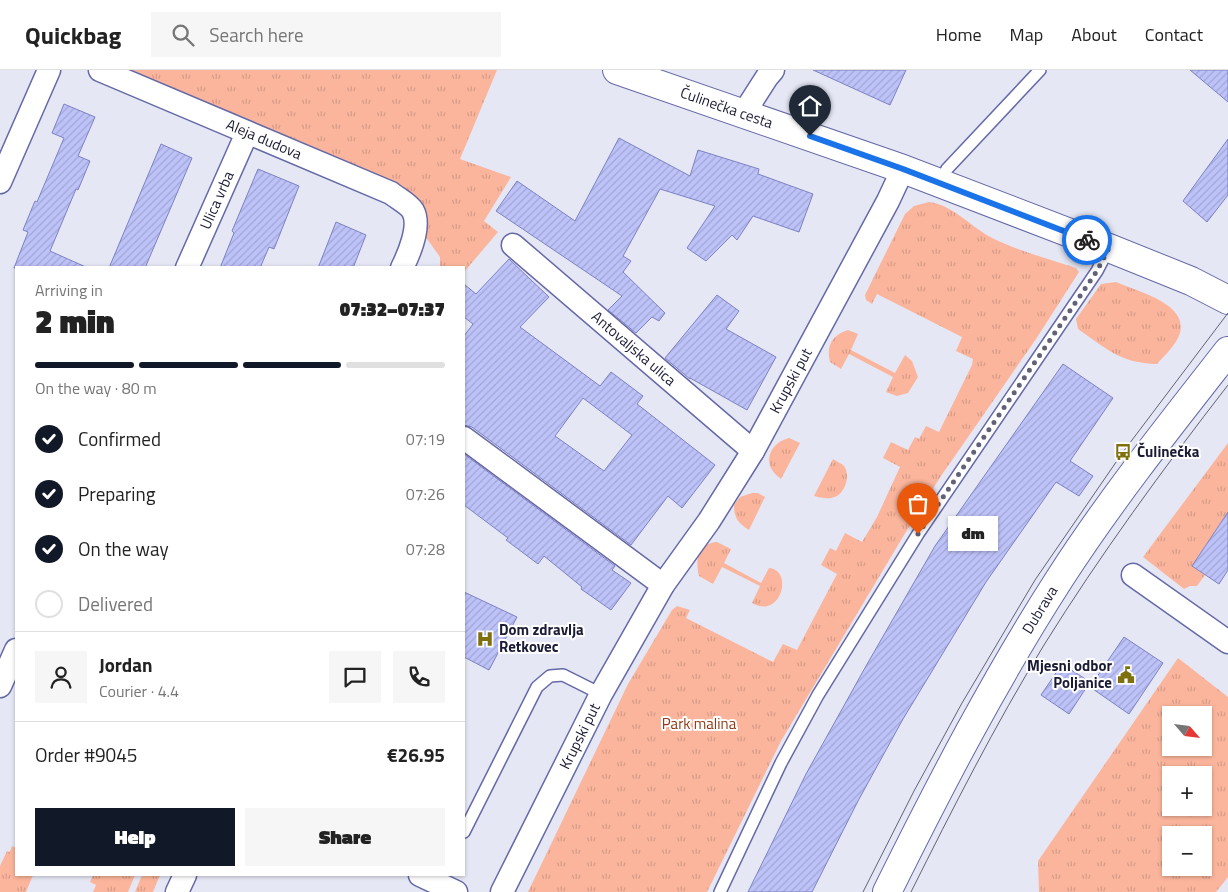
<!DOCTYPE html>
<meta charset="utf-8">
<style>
:root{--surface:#fff;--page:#f6f6f6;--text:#222;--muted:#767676;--line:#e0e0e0;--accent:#111827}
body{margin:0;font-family:"Titillium Web",sans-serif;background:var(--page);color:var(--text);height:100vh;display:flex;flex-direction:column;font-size:19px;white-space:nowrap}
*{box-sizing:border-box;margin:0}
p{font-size:16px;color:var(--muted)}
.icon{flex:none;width:28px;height:28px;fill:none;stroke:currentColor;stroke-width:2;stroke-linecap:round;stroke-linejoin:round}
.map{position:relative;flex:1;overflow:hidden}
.side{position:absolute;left:15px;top:196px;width:450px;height:610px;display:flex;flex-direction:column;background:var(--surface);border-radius:0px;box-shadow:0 1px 4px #0004}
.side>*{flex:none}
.needle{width:32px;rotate:118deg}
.fabs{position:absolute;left:1162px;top:636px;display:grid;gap:10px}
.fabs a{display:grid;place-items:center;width:50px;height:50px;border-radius:0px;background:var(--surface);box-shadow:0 1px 4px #0004;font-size:25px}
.pin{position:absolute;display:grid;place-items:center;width:42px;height:42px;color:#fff;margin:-51px -21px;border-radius:50% 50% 50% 0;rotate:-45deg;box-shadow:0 0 5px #0007}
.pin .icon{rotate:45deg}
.courier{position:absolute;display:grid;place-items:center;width:50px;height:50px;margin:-25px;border:4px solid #1a73e8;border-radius:50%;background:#fff;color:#222;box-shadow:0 1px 6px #0007}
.bubble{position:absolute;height:35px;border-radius:0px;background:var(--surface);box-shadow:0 1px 4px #0004;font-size:16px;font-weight:800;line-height:35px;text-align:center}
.summary em{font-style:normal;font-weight:800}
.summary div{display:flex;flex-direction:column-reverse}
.summary{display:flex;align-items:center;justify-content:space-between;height:85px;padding:0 20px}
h1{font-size:32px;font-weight:800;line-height:38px}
.bar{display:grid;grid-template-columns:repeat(4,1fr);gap:8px 5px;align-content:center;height:60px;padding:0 20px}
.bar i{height:6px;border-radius:4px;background:var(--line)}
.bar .selected{background:var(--accent)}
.bar p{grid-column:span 4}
.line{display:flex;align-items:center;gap:12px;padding:0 20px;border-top:1px solid var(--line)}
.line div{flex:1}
.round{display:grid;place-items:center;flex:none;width:52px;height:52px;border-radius:0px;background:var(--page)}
ol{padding:0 20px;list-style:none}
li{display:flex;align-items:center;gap:15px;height:55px}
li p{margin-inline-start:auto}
li .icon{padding:5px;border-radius:50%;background:var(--accent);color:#fff;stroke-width:4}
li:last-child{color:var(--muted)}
li i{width:28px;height:28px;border:2px solid var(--line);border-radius:50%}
.action{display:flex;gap:10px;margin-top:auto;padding:10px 20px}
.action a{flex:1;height:58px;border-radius:0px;background:var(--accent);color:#fff;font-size:20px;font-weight:800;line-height:58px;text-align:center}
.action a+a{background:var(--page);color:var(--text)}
header{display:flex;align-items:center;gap:30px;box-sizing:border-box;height:70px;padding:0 25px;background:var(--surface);border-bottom:1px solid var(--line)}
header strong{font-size:24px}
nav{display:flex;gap:28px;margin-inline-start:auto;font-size:18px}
.search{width:350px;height:45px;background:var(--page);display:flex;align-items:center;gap:12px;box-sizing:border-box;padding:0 18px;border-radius:0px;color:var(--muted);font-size:19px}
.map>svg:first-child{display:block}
</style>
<header>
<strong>Quickbag</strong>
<div class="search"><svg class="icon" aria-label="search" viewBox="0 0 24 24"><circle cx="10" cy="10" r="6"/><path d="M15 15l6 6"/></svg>Search here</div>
<nav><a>Home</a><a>Map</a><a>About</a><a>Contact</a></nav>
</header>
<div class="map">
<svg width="1228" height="822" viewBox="0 0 1228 822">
<defs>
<pattern id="grass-tufts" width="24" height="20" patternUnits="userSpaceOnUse" patternTransform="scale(1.25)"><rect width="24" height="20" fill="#fbb59c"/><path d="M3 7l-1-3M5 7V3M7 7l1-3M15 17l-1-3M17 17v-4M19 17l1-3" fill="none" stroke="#d79b87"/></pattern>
<pattern id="building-hatch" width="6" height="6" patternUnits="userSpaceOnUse" patternTransform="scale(1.25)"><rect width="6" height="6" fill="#bdc2f8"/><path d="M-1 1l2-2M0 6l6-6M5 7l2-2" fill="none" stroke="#a2a6d5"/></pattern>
</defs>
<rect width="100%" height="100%" fill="#e5e7f5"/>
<path fill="url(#grass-tufts)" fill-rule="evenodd" d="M129 0H497L460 89 511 107 484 151 498 162 464 202V198L440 197V187L425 166 368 103Z
M929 132C953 135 971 157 992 168 1019 181 1048 189 1076 198L1079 202 1036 269 941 406 904 465 781 671 707 822H528L628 614 672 540 677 536 690 540 686 548 773 592 783 574 797 580 837 504 821 495 830 478 836 481 845 463 862 472 877 447 900 397 883 388 891 372 908 380 915 367 919 369 926 356 939 362 972 295 973 289 956 281 962 267 877 224 872 234 866 230 865 225 905 144 914 136Z
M1116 212C1136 221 1188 233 1180 263 1176 275 1165 285 1157 294 1120 293 1107 279 1078 259L1076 249 1101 214Z
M848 260 858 264 851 280 895 303 905 285 912 291 918 307 908 323 897 326 886 322 893 307 849 284 841 299 830 292C826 276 832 265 848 260Z
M789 368 800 373 781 409C761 396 768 373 789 368Z
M1228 373V442L1192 496 1205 505 1197 516H1190L1184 519 1143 487Z
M833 389C836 391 840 393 843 395 851 403 846 421 837 426 829 430 821 428 814 426Z
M752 423H758L765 427 749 460C738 453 734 448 734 435L740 427Z
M717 472 731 479 724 493 761 513 769 498C794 500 781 550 752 533L760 516 722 497 713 514 699 506C695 491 698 473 717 472Z
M1178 588 1228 627V807L1216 822H1039L1038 791ZM1171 645H1204V678H1171ZM1171 705H1204V738H1171ZM1171 765H1204V798H1171Z
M12 776 16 778V805H33L26 822H0V796L7 781 10 782Z
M93 805H135L128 822H93L96 815 90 812Z
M142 805H160L153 822H135Z"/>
<path fill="url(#building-hatch)" stroke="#7d82c1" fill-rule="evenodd" d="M813 0H906L890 35Z
M1190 0H1228V32Z
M64 34 95 47 78 86 90 91 78 120 76 119 50 181 88 198H14L28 162 23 160 35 131 37 132 64 68 52 63Z
M619 68 690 106 698 80 759 99 758 104 813 124 799 162 753 146 737 170 732 165 706 191 687 178 715 136 660 119 623 186 631 191 623 202 665 243 659 251 652 247 636 263 608 240 622 226 496 141 517 111 575 151Z
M1228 69V125L1207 152 1183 131Z
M161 74 192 88 145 198H109Z
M258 99 299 116 274 179 269 177 260 198H220L234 163 232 161Z
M336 152 366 165 353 198H318Z
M509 189 549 227 520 257 600 316 611 302 643 326 637 334 715 395 682 438 668 426 631 475 472 357 464 355V266L473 254 464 247V214L476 224ZM583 328 632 365 604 401 555 366Z
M717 225 739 241 726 259 776 287 747 340 690 308V309L665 288Z
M1063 294 1113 328 1070 391 1093 406 1079 426 1056 412 986 512 903 649 858 731 812 822H748L806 704 866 596 935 476Z
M464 384 615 496 612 500 631 513 611 540 581 519 582 517 544 486 538 494 506 470 508 468 464 435Z
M1228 442V500L1219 514 1192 496Z
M464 522 517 547 489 600 464 587Z
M1124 567 1163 593 1129 644 1090 617Z
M1062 594 1090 612 1069 644 1041 625Z"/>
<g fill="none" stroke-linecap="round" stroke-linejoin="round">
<g stroke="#6569a6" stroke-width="14">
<path id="service" d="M940 113 947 99 1040 0
M464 762 537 617 550 606 563 605 601 624
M720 822 781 693 818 625 918 464 1097 201 1109 178"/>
</g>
<g stroke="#6569a6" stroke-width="25">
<g id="minor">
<path id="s1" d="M100 0 391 123C397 128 409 134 413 141 421 156 409 184 402 198"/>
<path d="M744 43 767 7 773 0"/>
<path d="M0 112 49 0"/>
<path id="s2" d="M513 175 753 381"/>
<path id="s3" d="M187 198 247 63"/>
<path d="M464 368 663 515"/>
<path d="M1133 505 1228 572"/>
<path d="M0 616 16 580"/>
<path d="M420 805 456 822"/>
<path d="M177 822 185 805"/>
<path id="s4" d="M502 822 601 624 663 515 709 451 753 381 888 131 903 99"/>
</g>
</g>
<g stroke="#6569a6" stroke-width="30">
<g id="secondary">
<path id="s5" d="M617 0 903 99 1109 178 1191 211 1228 230"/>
<path id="s6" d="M887 822C940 715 995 609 1060 508 1111 429 1170 355 1228 281"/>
</g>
</g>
<use href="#service" stroke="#fff" stroke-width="11"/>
<use href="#minor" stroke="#fff" stroke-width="22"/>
<use href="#secondary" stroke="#fff" stroke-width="28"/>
<path stroke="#616277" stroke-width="1" d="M863 822 914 721 962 633 1035 510 1123 382 1228 243
M911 822C953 738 995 655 1044 575 1100 485 1163 399 1228 315"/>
</g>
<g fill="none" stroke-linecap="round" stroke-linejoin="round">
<path stroke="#616278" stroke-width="5" stroke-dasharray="0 9" d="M918 464 1097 201 1109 178 1087 170"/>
<path stroke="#1a73e8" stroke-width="6" d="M810 66 903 99 1087 170"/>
</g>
<defs>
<g id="bus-bare" transform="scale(1.35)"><path d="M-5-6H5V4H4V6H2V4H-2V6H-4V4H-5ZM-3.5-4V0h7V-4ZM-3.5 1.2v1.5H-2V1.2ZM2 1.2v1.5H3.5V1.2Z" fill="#7e700f" stroke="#fff" stroke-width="2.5" paint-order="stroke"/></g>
<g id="hospital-bare" transform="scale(1.35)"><path d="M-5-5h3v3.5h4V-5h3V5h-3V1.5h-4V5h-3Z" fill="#7e700f" stroke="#fff" stroke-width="2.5" paint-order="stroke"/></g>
<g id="civic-bare" transform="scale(1.35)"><path d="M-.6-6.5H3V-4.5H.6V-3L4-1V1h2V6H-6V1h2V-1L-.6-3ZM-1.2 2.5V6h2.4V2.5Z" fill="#7e700f" stroke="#fff" stroke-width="2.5" paint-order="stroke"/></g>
</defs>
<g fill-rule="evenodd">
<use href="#bus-bare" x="1123" y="382"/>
<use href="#hospital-bare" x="485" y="569"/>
<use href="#civic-bare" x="1126" y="605"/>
</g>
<g text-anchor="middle" stroke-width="4" stroke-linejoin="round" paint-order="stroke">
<g font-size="15" fill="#1a1b34" stroke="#fff">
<text dy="5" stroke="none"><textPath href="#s5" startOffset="116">Čulinečka cesta</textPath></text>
<text dy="5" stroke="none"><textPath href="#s1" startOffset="178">Aleja dudova</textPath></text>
<text dy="5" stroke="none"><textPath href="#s3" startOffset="74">Ulica vrba</textPath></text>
<text dy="5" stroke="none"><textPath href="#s2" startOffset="159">Antovaljska ulica</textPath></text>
<text dy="5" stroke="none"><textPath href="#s4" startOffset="588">Krupski put</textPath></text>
<text dy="5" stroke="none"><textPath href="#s6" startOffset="321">Dubrava</textPath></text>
<text dy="5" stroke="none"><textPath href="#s4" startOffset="174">Krupski put</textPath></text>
</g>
<g font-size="15" font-weight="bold" fill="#1a1b34" stroke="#fff" text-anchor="start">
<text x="1137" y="387">Čulinečka</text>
<text x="499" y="565">Dom zdravlja<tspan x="499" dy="17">Retkovec</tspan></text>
<text x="1112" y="601" text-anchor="end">Mjesni odbor<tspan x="1112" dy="17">Poljanice</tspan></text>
</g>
<g font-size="15" fill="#8f3917" stroke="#fff">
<text x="699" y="659">Park malina</text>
</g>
</g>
</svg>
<div class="fabs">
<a><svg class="needle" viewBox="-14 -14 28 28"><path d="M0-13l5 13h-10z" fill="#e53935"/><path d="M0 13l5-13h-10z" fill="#767676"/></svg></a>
<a>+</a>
<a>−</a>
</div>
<div class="pin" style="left:918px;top:464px;background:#ea580c"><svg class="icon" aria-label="bag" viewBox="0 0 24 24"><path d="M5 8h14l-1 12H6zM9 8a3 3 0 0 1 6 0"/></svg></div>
<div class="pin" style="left:810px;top:66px;background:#1f2937"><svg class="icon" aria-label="home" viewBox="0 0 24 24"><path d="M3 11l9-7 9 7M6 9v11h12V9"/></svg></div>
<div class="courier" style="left:1087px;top:170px"><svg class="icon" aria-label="bike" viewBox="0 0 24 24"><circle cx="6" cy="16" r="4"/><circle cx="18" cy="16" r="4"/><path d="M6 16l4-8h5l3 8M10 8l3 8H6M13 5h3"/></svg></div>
<div class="bubble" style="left:948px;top:446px;width:50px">dm</div>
<section class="side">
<div class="summary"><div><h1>2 min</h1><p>Arriving in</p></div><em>07:32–07:37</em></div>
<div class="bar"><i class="selected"></i><i class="selected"></i><i class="selected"></i><i></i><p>On the way · 80 m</p></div>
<ol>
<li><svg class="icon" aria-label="check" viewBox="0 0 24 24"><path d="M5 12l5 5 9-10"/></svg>Confirmed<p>07:19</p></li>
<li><svg class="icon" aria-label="check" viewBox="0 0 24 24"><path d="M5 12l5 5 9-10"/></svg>Preparing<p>07:26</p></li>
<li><svg class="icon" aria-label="check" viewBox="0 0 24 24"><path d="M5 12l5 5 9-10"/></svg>On the way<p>07:28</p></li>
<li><i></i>Delivered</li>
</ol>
<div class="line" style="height:90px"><a class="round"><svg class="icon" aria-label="person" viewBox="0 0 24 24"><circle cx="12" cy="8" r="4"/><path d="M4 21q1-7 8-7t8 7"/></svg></a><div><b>Jordan</b><p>Courier · 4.4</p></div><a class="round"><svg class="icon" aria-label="chat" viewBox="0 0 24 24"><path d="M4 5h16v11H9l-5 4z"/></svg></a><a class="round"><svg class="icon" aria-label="phone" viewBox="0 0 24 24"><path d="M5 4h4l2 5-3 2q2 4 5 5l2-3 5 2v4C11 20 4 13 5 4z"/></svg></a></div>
<div class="line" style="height:65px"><div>Order #9045</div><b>€26.95</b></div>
<div class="action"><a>Help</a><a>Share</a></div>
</section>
</div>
